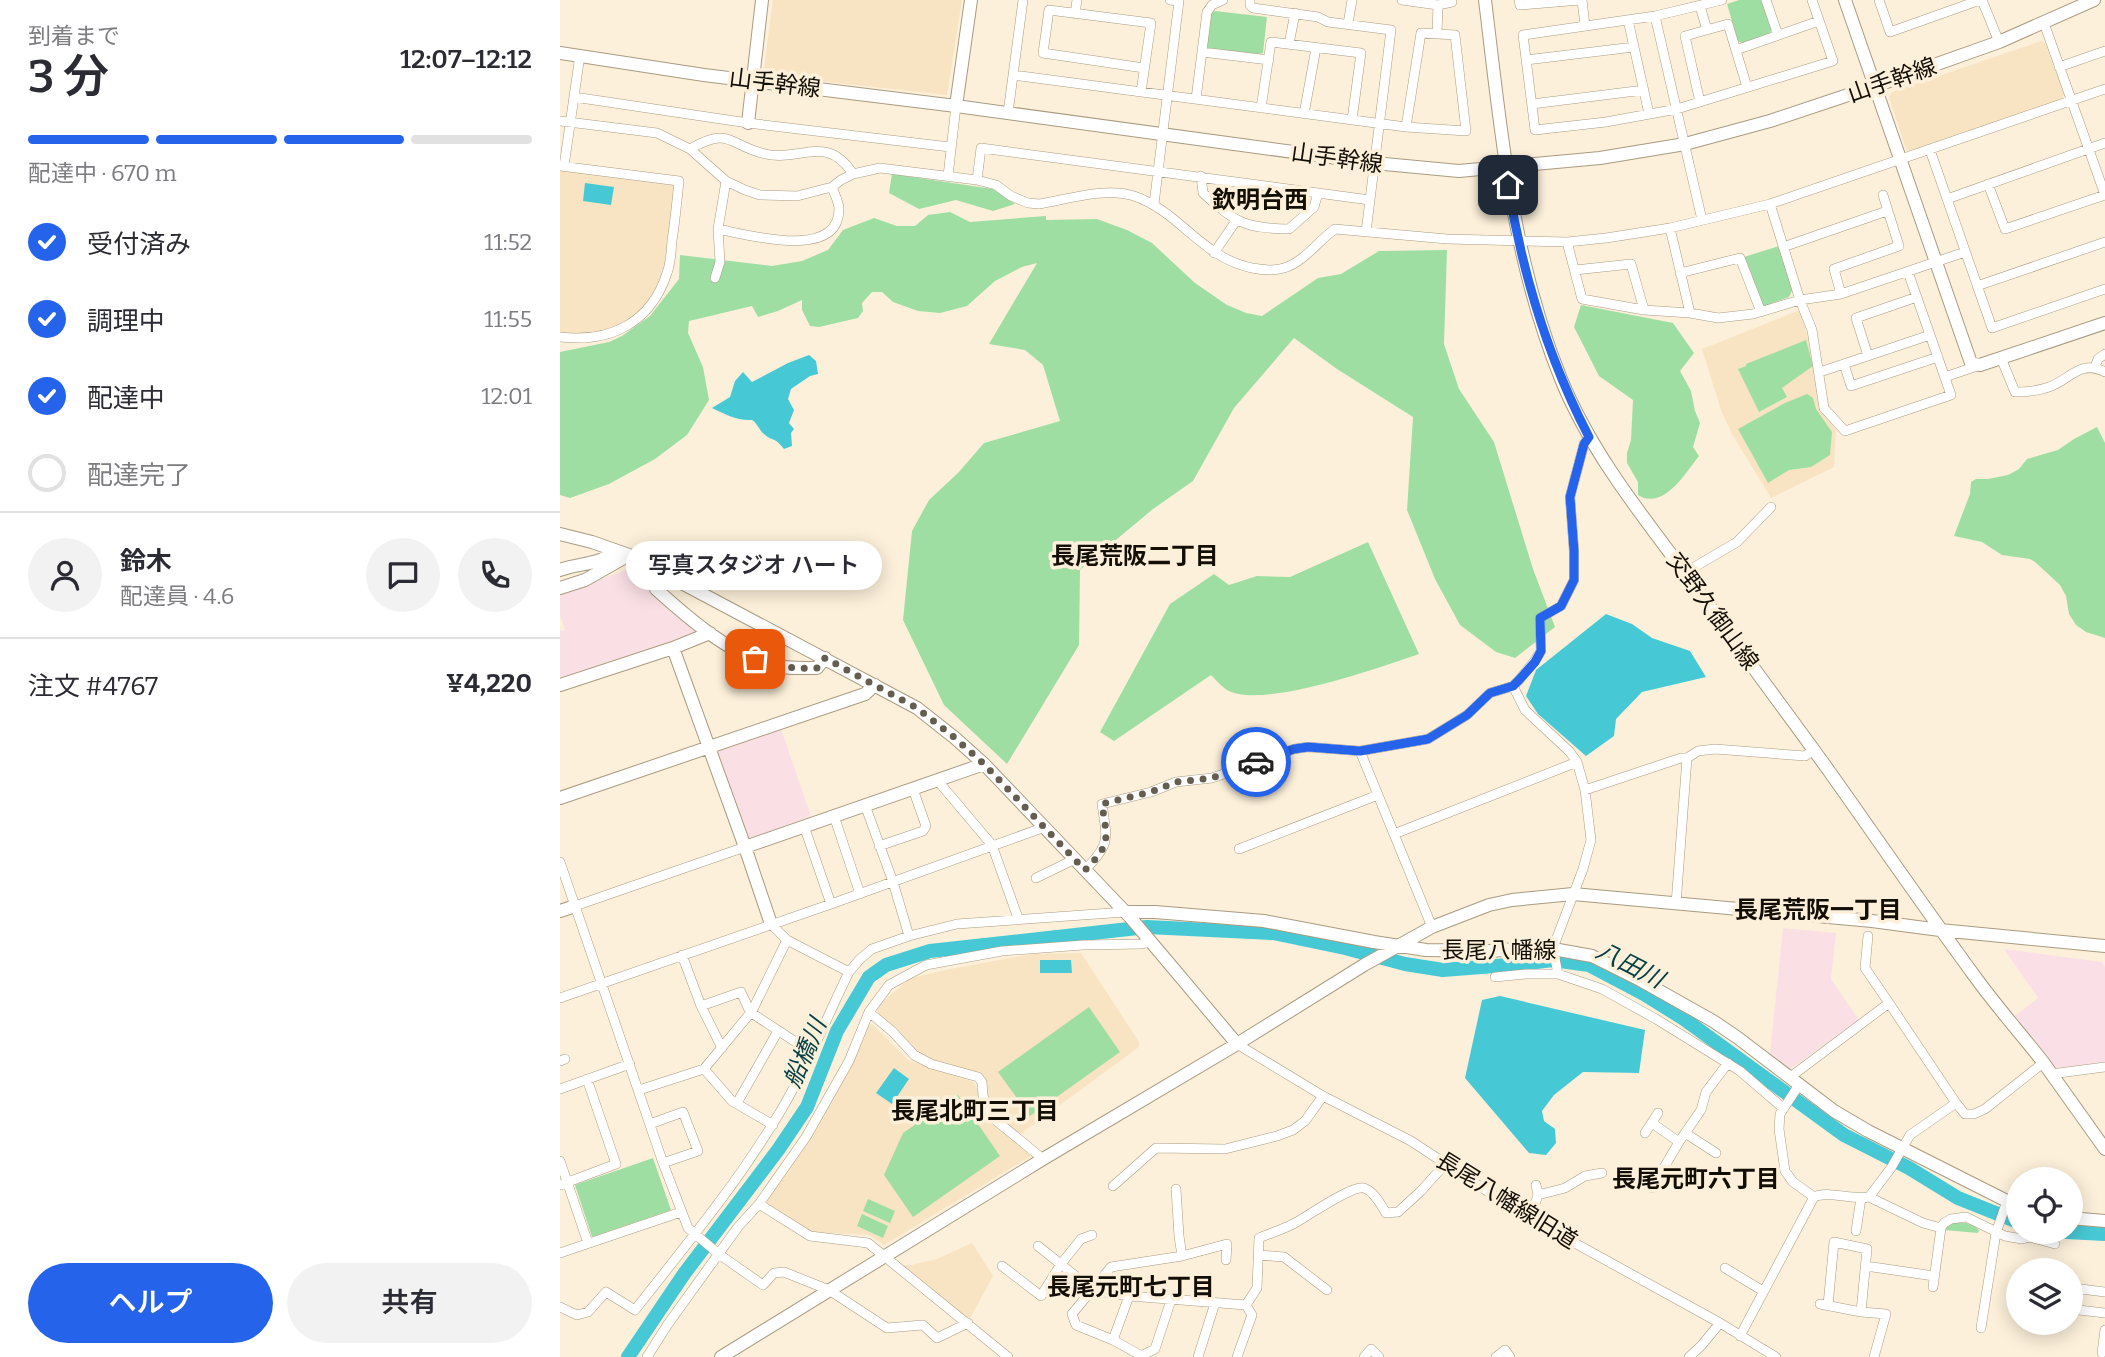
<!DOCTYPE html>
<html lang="ja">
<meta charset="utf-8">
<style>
:root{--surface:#fff;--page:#f2f2f3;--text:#2b2b33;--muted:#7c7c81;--line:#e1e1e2;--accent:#2563eb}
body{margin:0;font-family:Bitter,"Noto Sans JP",serif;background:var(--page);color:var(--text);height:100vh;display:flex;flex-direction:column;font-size:26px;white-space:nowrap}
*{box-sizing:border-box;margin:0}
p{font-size:23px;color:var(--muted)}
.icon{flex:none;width:38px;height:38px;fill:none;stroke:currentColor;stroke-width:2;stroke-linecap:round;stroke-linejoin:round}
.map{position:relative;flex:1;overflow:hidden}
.side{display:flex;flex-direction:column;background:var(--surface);width:560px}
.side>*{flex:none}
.buttons{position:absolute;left:1446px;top:1167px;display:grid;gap:14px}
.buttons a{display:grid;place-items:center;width:77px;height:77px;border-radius:50%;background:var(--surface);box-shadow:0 4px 18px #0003;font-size:35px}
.pin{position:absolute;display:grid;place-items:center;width:60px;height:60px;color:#fff;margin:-30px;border-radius:14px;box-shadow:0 4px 10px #0006}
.courier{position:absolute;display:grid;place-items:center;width:70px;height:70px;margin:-35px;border:5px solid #2563eb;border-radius:50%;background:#fff;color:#222;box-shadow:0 2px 9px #0007}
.bubble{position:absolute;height:49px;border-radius:24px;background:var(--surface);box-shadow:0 4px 18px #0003;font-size:23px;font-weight:600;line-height:49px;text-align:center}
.summary em{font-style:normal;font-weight:600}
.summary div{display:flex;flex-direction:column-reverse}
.summary{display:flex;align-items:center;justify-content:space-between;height:119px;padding:0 28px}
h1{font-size:46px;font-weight:600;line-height:52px}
.bar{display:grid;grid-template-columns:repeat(4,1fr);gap:10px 7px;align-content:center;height:84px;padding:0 28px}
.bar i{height:9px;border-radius:5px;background:var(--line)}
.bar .selected{background:var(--accent)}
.bar p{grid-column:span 4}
.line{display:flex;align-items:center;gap:18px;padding:0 28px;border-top:2px solid var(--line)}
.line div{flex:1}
.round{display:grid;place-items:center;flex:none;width:74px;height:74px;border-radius:37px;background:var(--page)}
ol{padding:0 28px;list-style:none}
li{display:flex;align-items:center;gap:21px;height:77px}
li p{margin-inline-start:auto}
li .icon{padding:7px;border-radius:50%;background:var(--accent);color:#fff;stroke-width:4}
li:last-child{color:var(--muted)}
li i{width:38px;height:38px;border:4px solid var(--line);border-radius:50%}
.action{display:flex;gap:14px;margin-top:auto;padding:14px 28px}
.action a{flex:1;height:80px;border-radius:42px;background:var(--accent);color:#fff;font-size:28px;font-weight:600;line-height:80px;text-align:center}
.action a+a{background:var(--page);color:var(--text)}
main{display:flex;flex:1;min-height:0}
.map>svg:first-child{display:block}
</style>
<main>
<section class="side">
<div class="summary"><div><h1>3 分</h1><p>到着まで</p></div><em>12:07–12:12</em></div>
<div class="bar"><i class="selected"></i><i class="selected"></i><i class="selected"></i><i></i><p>配達中 · 670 m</p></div>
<ol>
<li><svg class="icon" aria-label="check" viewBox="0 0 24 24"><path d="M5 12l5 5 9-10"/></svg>受付済み<p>11:52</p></li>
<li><svg class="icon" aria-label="check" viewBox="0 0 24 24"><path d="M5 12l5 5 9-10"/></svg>調理中<p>11:55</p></li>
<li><svg class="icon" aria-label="check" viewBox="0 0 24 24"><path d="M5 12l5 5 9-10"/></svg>配達中<p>12:01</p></li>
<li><i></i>配達完了</li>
</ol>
<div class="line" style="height:126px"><a class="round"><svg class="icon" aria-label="person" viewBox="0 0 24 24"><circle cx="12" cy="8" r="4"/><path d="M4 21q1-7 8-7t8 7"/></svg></a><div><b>鈴木</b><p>配達員 · 4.6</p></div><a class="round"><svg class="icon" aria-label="chat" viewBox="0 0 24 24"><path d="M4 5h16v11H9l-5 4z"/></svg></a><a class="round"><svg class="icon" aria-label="phone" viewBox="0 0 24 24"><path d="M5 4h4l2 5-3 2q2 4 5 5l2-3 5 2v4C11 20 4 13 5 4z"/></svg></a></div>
<div class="line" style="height:91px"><div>注文 #4767</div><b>¥4,220</b></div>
<div class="action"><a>ヘルプ</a><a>共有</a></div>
</section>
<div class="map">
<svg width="1545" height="1357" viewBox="0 0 1545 1357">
<rect width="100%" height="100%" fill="#fcf0da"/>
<path fill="#f8e4c2" d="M213 0H402L387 95 203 75Z
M1481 41 1485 43 1504 94 1502 99 1350 151 1346 149 1329 97 1332 92Z
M0 169 117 183 105 270 93 297 73 318 46 331 20 336 0 334Z
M1240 310 1254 359 1261 409 1276 430 1274 467 1211 498 1172 434 1161 410 1142 349Z
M521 953 579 1042V1047L459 1135 437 1115 430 1104 424 1081 358 1054 324 1021 315 1008 351 978 390 969 472 954Z
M312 1024 348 1060 413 1082 416 1086 426 1116 433 1125 471 1156 324 1245 309 1235 249 1232 229 1221 206 1202 258 1126 308 1026Z
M412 1243 433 1276 409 1320 340 1265H351L377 1259Z"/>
<path fill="#fae0e5" d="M69 569 137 630 136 635 0 682V631L5 630 0 615V594Z
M221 729 251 816 186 840 155 752Z
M1223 928 1276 933 1271 979 1299 1020 1229 1070 1210 1054Z"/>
<path fill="#fae0e6" d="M1444 949 1542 962 1545 967V1063L1535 1066 1493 1068 1455 1016 1478 998Z"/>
<path fill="#9fdea3" d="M1179 0H1201L1212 29 1209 34 1182 43 1178 41 1167 4Z
M655 11 707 17 703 53 698 54 650 50 646 45 651 14Z
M332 174 433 189 455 204 433 211 396 200 359 209 329 193Z
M390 212 410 222 486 216V220L537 219 567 230 592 243 635 283 667 305 686 313 702 316 758 278 781 274 819 251 887 250 884 344 899 389 934 442 973 569 995 627 955 658 936 652 900 625 875 579 847 510 853 417 777 369 734 338 674 408 633 481 593 509 520 570 519 645 447 764 384 705 343 620 352 531 369 500 398 473 424 443 500 421 483 365 465 350 429 344 477 263 462 267 435 281 407 306 380 313 358 311 333 302 322 292H312L302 303 303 311 298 318 259 327 250 326 242 310V300L218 311 198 317 192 306 129 321 128 333 143 367 149 400 127 435 95 459 49 484 10 498 0 495V352L49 342 62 336 90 316 119 279 120 255 212 266 242 261 268 250 283 230 314 218 337 226H355L368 215Z
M1219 246 1233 289 1229 297 1202 307 1184 257Z
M1021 305 1113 323 1134 353 1120 371 1131 391 1135 411 1140 423 1133 447 1139 456C1126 472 1104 511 1078 495V482L1067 463V453L1071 440 1073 400 1039 376 1014 327Z
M1246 340 1253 366 1222 388 1227 397 1199 412 1178 369 1186 366V364Z
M1247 394 1253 398 1256 409 1272 432 1270 455 1251 467 1229 470 1208 483 1178 429 1225 403Z
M1537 427 1545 443V638L1526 632 1516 625 1509 614 1506 596 1500 585 1475 562 1470 559 1442 555 1422 542 1394 536 1410 494 1411 482 1416 479H1428L1448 475 1459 469 1467 459 1498 450 1514 439Z
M808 542 859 654C821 667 701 710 667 690 662 687 656 680 651 675L554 741 540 732 610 604 654 574 669 585 697 576 730 577Z
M529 1007 560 1052 470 1116 438 1072Z
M398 1095 440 1156 353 1217 324 1175 343 1133Z
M93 1158 111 1210 32 1237 15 1185Z
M308 1199 335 1211 330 1223 303 1211Z
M302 1214 328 1226 323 1238 297 1226Z
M1393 1222 1406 1223 1414 1226 1419 1230 1418 1233 1384 1230 1386 1225Z"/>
<path fill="#47c9d5" d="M25 183 54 187 51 205 23 201Z
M249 355 256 361 258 374 250 376 231 389 228 399 234 410 229 423 234 429 231 433 232 446 224 449C214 436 213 442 204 434 199 430 198 424 192 420 177 421 165 414 152 408L170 397 175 381 183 372 192 382 228 363Z
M1046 614 1072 624 1092 638 1130 651 1146 677 1082 692 1056 719 1054 736 1026 756 978 714 966 696 976 670Z
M480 960H511L512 973H480Z
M940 996 1085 1030 1079 1073 1023 1072 994 1095 982 1111 984 1121 995 1129 996 1143 986 1155 969 1153 905 1078 922 1000Z
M334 1068 349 1079 332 1104 316 1093Z"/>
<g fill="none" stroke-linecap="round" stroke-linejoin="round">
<path stroke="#47c9d5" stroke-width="14" d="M1506 1232 1545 1234
M68 1357 124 1274 218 1150 247 1107 277 1031 309 977 326 965 370 951 587 927 713 933 785 948 845 964 883 970 960 964 993 960 1029 965 1084 994 1124 1019 1284 1135 1349 1168 1398 1198 1458 1222"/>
<g stroke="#a99b81" stroke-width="10">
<path id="street" d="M690 0V5L693 8 758 17 768 22 831 30 806 232
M842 0 878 5 892 2 891 0
M959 0 960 5 1020 0
M1022 0 1025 26
M1162 0 1095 16 963 35 975 130 1046 122 1117 109 1273 61 1252 0
M1206 0 1218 35
M1319 0 1330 32 1420 0
M1422 0 1439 42
M1140 6 1147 30
M515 14 517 0
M1095 16 1142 220
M1068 20 1089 114
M1484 23 1545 195
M788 24 792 0
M877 34 878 5
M729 44 735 13
M1176 50 1259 21
M642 52 709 60
M966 60 1074 47
M1499 67 1545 51
M453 75 846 127 906 131 895 35 861 33 846 127
M581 92 591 23 489 10 483 53 584 68
M14 97 188 123 390 147
M636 99 647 12 652 5 663 0
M1140 102 1125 36 1168 24 1187 87
M972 104 1084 90
M701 108 711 42 801 53 792 120
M448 113 463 0
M744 114 756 48
M0 121 97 133 130 149 166 181 185 190 200 195 237 196 272 187 281 180 293 174 320 168 417 180 436 185 451 196 468 203 479 204C509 199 545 187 574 196 621 212 640 257 692 268 702 270 714 271 724 268 744 262 758 241 775 229L887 239 1007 242 1046 238 1110 228 1210 204 1545 89
M130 149C170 126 168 145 205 154 241 162 267 133 293 174
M1370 150 1432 328 1545 289
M0 166 119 181C117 201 115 221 112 241 111 251 111 263 107 273 91 323 50 343 0 337
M4 166 20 55
M388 176 396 106
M641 176 643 193C676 223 684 228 729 229L754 207 758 193
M417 180 421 148 810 200
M1428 184 1445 229 1545 195
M1323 195 1339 246 1274 269 1281 294 1405 252
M1387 199 1545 143
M594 204 619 1 610 0
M1210 204 1240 300 1252 330 1264 408 1285 431 1391 395 1348 272
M1110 228 1130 313
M158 229C188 235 279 261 279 209 279 202 274 193 272 187
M1007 242 1022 299 1084 310 1130 313 1158 318 1193 314 1240 300 1281 294
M1223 247 1327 211
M654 253 676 221
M1015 270 1071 264 1084 310
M1120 273 1180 258 1201 312
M155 278 160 262 158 229 166 181
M1417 286 1545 242
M1308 356 1296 318 1357 297
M1441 358 1455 392C1466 392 1478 391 1489 387 1510 380 1519 359 1545 372
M1284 364 1291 386 1378 357
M1535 367 1538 359 1545 354
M1260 372 1370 335
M1385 377 1420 365
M1126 572 1177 542 1211 507
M953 686 965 710 1009 751 1017 762 1025 790 1031 840 1023 869 993 948 998 974
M800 751 872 927
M378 781 432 845 458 918
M1025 790 1121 758H1127L1138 751 1155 749 1245 756 1254 750
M305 805 333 882 349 936
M274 816 300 894
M244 826 271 904
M834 834 1017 762
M319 846 363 831 366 826 353 789
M679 849 818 795
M0 862 103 1163 128 1228 160 1255 203 1285 214 1273 224 1272 269 1290 327 1328 363 1325 377 1338 408 1323
M525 870C551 843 547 840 542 804L591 792 616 782 652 778 734 749 748 747 800 751 868 739 907 715 930 693 953 686 959 680 974 662 981 651 980 618 1001 606 1014 580V551L1010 497 1024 444 1029 437
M476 878 515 859
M1116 904 1127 758
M15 906 185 847
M211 924 227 940 289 972
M122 955 141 1006 162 1048
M935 977 966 974H998L1042 989 1096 1019 1180 1071 1223 1108
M0 998 271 904 485 827
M1329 1003 1396 1103
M141 1006 181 992 190 1012 251 1052
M309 1012 333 1032 354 1055 371 1064 418 1077 422 1082 423 1096 433 1118 483 1159
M677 1044 763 1096 851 1141 962 1214 1160 1323 1216 1357
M0 1061 5 1059
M144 1069 172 1101 213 1125
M1491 1074 1545 1067
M1229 1078 1329 1003 1305 968 1308 936
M1239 1085 1220 1114 1219 1129 1225 1171 1233 1182 1254 1197
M0 1089 70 1064
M79 1090 144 1069 192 1011 227 940
M177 1103 218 1031
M1092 1123 1119 1142
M90 1124 123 1112 138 1151 103 1163
M1085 1133 1098 1113
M1125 1133 1156 1153
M0 1161 28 1243
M1068 1174 1092 1188 1119 1142 1141 1110 1146 1092 1168 1063
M0 1185 56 1164 27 1079
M553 1186 596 1148 665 1149 717 1136 733 1130 745 1121 763 1096
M616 1189 619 1236 622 1256
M978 1195 1005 1188 1025 1176 1042 1173
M1309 1197 1363 1223 1381 1228
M199 1204 250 1236 308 1243 448 1357
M970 1219 978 1195 976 1185
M1296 1231 1301 1198
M478 1246 533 1290 569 1296 686 1305 692 1315 677 1357
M0 1253 121 1212
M699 1255 724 1257 767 1290
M442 1266 481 1296 501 1264 521 1239 532 1235
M1306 1266 1374 1276
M1165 1268 1203 1291
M1373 1287 1381 1228 1384 1223 1391 1219 1406 1217 1445 1236 1462 1239 1470 1237 1495 1244
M1260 1304 1301 1312 1326 1314 1314 1357
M686 1305 697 1288 699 1238C711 1233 724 1229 735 1223 748 1216 792 1185 804 1188 814 1191 821 1205 826 1213L838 1212 861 1191 886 1163
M1268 1305 1274 1242 1307 1249 1301 1312
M0 1307 17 1315 28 1312 46 1292 75 1310C122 1250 172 1190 212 1125 243 1077 264 1023 289 972L300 959 312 949 349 936 397 924 565 912
M1510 1307 1513 1288 1545 1292
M1510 1309 1545 1313
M1421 1328 1436 1233 1447 1201
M1180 1336 1254 1197C1266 1190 1292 1200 1309 1197L1331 1168 1350 1135 1396 1103 1405 1114H1414L1425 1109 1483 1063
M553 1340 569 1296
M1542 1353 1545 1330
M580 1355 553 1340 516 1325 512 1314 551 1267 622 1256 667 1244 666 1260
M87 1357 108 1324 178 1227 199 1204 246 1137 289 1061 309 1012 329 985 366 965 442 951 523 945 581 944 590 942
M579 1357 595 1349 611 1300
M638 1357 655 1303
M804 1357 811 1349 819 1357
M936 1357 945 1350 950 1357
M1129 1357 1141 1346 1160 1323"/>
</g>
<g stroke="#a99b81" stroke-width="14">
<path id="secondary" d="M925 0C941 130 951 256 1001 379 1037 467 1101 537 1155 614 1192 667 1231 718 1269 771 1318 840 1366 910 1416 978 1437 1007 1461 1034 1483 1062 1504 1091 1524 1120 1545 1149
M1285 0 1411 363 1420 365 1545 323
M0 53 144 75 396 106 814 163 899 171 1040 158 1125 144 1210 121 1315 86 1439 42 1534 0
M396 106 411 0
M188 123 202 0
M0 534 32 542 69 555 357 708 395 738 424 764 570 917 677 1044
M95 569 96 589C127 617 167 652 208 664 224 669 241 668 257 668L265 658
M0 570C17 563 43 565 55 550
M0 588 25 580 69 555
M113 648 185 847 211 924
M0 685 113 648 150 633
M0 798 305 694 315 685
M185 847 424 764
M0 911 15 906
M565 912H595L704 921 814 942 866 950 929 951 982 947 1032 956 1080 980 1153 1021 1178 1038 1274 1111 1308 1131 1447 1201 1458 1204
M1510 1218 1545 1221
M161 1357 483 1159 677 1044 804 965 872 927 929 905 952 900 1013 894 1312 921 1380 930 1545 946"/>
</g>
<use href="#street" stroke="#fff" stroke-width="9"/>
<use href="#secondary" stroke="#fff" stroke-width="12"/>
</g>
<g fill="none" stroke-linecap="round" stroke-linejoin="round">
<path stroke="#655e50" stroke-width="7" stroke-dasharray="0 12.6" d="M195 659C215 667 235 669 257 668L265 658 357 708 395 738 424 764 525 870C552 843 547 840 542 804L591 792 616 782 652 778 696 762"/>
<path stroke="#2563eb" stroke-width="9" d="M696 762 734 749 748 747 800 751 868 739 907 715 930 693 953 686 959 680 975 662 981 651 980 618 1001 606 1014 580V551L1010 497 1024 444 1029 437C988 358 962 272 948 185"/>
</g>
<g text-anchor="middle" stroke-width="7" stroke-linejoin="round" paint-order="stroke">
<g font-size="23" fill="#140f06" stroke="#fcf0da">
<text transform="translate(1332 80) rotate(-19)" y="8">山手幹線</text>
<text transform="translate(215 83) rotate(7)" y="8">山手幹線</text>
<text transform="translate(777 158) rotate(8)" y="8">山手幹線</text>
<text transform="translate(1153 611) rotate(54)" y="8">交野久御山線</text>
<text x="939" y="958">長尾八幡線</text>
<text transform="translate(947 1200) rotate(32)" y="8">長尾八幡線旧道</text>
</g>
<g font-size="24" font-weight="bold" fill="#140f06" stroke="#fcf0da">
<text x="700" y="208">欽明台西</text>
<text x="575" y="564">長尾荒阪二丁目</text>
<text x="1258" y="918">長尾荒阪一丁目</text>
<text x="415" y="1119">長尾北町三丁目</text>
<text x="1136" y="1187">長尾元町六丁目</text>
<text x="571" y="1295">長尾元町七丁目</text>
</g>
<g font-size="24" font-style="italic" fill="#013f44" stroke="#fcf0da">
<text transform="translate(1070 965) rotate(27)" y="8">八田川</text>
<text transform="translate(245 1053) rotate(-67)" y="8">船橋川</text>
</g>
</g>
</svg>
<div class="buttons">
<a><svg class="icon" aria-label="locate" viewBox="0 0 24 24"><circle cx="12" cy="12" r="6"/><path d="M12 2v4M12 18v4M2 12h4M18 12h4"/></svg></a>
<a><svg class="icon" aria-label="layers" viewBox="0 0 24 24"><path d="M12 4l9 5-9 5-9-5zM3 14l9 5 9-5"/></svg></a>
</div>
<div class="pin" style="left:195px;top:659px;background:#ea580c"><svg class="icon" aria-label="bag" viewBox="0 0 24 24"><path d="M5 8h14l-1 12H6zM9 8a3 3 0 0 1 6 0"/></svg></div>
<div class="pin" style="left:948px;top:185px;background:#1f2937"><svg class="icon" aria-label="home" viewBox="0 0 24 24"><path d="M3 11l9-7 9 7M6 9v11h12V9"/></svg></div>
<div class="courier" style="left:696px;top:762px"><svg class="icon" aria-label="car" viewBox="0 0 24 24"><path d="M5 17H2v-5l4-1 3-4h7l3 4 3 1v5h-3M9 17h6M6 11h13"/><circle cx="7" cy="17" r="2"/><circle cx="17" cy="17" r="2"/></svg></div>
<div class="bubble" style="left:66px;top:541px;width:256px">写真スタジオ ハート</div>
</div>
</main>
